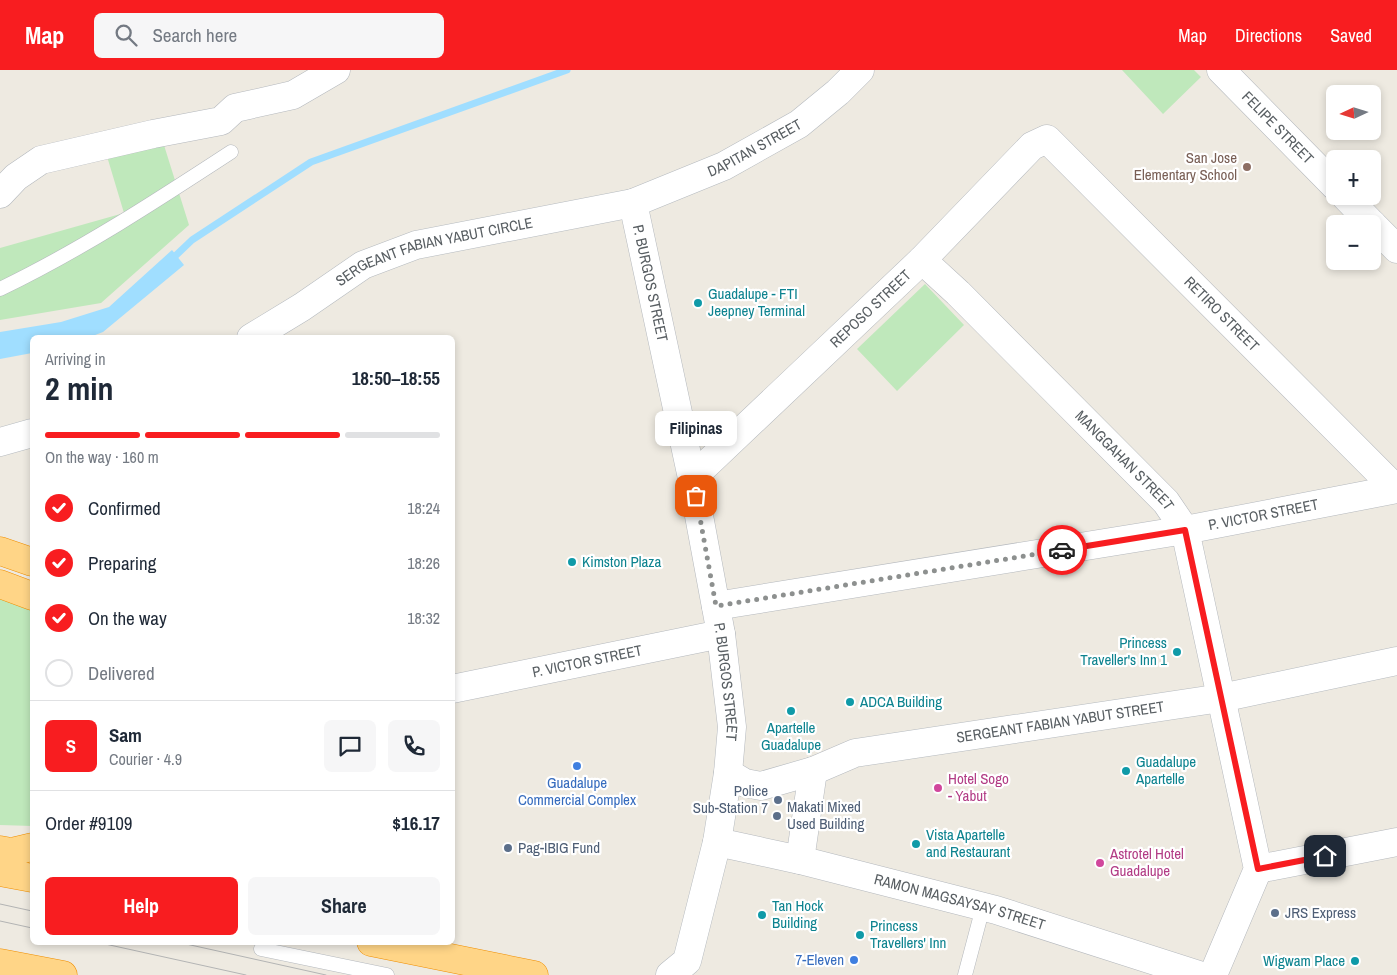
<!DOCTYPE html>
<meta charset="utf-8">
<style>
:root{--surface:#fff;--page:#f6f6f7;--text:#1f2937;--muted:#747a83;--line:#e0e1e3;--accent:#f81d20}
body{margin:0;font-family:"Archivo Narrow",sans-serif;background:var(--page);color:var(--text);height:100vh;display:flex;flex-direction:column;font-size:19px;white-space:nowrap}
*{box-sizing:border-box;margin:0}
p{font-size:16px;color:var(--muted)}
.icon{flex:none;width:28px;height:28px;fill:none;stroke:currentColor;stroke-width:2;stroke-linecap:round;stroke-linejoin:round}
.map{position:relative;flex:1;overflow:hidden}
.sheet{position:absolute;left:30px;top:265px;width:425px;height:610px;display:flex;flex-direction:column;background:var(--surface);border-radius:8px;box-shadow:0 2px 8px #0003}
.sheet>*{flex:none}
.needle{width:32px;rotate:266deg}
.controls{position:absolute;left:1326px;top:15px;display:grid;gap:10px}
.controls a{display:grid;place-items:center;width:55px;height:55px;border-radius:8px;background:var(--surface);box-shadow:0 2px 8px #0003;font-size:25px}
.pin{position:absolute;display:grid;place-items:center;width:42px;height:42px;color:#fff;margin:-21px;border-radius:10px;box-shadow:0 2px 8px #0006}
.courier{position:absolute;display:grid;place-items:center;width:50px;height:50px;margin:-25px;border:4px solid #f81d20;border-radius:50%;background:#fff;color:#222;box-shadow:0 1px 6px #0007}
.bubble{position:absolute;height:35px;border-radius:8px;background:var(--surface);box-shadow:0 2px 8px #0003;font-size:16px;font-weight:700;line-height:35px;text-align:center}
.head em{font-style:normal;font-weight:700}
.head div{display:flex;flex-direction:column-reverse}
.head{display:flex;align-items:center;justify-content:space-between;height:85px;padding:0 15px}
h1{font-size:32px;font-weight:700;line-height:38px}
.bar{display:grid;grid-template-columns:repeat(4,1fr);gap:8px 5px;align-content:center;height:60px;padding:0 15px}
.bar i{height:6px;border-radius:4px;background:var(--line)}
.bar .selected{background:var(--accent)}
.bar p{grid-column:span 4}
.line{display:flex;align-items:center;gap:12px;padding:0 15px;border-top:1px solid var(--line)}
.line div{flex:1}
.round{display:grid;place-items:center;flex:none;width:52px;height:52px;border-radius:8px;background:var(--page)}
ol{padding:0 15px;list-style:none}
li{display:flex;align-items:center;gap:15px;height:55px}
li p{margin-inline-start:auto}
li .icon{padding:5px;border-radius:50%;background:var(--accent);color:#fff;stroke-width:4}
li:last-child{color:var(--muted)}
li i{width:28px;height:28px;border:2px solid var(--line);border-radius:50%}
.button{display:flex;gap:10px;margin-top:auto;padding:10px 15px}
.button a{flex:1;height:58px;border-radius:8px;background:var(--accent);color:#fff;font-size:20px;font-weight:700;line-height:58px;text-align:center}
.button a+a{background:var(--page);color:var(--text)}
header{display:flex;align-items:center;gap:30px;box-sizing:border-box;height:70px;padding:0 25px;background:var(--accent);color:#fff}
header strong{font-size:24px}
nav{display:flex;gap:28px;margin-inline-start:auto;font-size:18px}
.search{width:350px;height:45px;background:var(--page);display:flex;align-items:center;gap:12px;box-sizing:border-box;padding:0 18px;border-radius:8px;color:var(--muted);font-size:19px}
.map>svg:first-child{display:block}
</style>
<header>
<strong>Map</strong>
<div class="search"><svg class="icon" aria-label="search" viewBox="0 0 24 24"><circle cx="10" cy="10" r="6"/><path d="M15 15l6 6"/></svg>Search here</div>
<nav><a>Map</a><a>Directions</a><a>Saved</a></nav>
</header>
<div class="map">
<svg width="1397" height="905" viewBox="0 0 1397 905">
<rect width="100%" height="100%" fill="#eeeae1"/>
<path fill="#bfe8bb" d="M1122 0H1194L1201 7 1163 44Z
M163 72 189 155 101 233 0 250V178L124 143 106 83Z
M925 214 964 255 897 321 857 279Z
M0 525 32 539V756L0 755Z"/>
<path fill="#a0deff" d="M172 180 184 195 103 262 90 267 32 268V283L0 289V262L61 252 109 237Z"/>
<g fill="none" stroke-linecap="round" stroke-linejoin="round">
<path stroke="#a0deff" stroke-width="7" d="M170 191 192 170 311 92 567 0"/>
<g stroke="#b4b8bd" stroke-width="15">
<path id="lane" d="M0 219C81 180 156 131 231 82
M261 879 387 905
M965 905 983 837"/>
</g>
<g stroke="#b4b8bd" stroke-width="29">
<g id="street">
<path id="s1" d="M1221 0 1335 116"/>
<path d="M0 124 16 107 41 90 153 64 221 51 235 38 293 25 336 0"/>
<path d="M1345 126 1372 154"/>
<path id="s2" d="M633 133 692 408 721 564 732 657 728 703"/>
<path d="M1372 154 1397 179"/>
<path id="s3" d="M922 190 958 223 1166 432 1185 460 1258 799 1213 905"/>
<path id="s4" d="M692 408 922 190 1032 76 1047 69 1396 419"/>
<path id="s5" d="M716 536 1185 460 1397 419"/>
<path id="s6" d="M452 619 721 564"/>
<path id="s7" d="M717 772 800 790 996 840 1199 905"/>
<path d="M800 790 813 701"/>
<path d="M1258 799 1397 772"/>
</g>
</g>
<g stroke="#b5babf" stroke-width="29">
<g id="secondary">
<path id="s8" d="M251 268 302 237 363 195 416 175 633 133 724 96 799 54 838 22 860 0"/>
<path d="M0 372 32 363"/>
<path id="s9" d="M670 905 687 891 717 772 728 703 745 713 761 716 813 701 855 683 1221 628 1397 591"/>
</g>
</g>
<g stroke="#ef8e00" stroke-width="29">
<path id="highway" d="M0 481 32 492
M0 514 32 526
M0 780 11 782 32 777
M0 802 32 808
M371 872 534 905
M0 893 63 905"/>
</g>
<use href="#lane" stroke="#fff" stroke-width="14"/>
<use href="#street" stroke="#fff" stroke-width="28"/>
<use href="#secondary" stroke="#fff" stroke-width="28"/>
<use href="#highway" stroke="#ffd587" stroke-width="28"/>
<path stroke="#b3b4b4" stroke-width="1" d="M0 834 32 841
M0 851 32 858
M96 872 246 905
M177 872 326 905"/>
</g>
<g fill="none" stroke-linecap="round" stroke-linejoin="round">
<path stroke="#8d908f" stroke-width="5" stroke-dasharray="0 9" d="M696 426 716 536 1062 480"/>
<path stroke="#f81d20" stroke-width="6" d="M1062 480 1185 460 1258 799 1325 786"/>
</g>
<circle fill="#8d6e63" stroke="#fff" stroke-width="2" cx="1247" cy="97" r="5"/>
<g fill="#0f9aa8" stroke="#fff" stroke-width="2">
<circle cx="698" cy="233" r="5"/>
<circle cx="572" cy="492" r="5"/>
<circle cx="1177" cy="582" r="5"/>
<circle cx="850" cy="632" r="5"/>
<circle cx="791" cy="641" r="5"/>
<circle cx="1126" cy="701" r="5"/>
<circle cx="916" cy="774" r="5"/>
<circle cx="762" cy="845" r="5"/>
<circle cx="860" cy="865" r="5"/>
<circle cx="1355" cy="891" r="5"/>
</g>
<g fill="#3f7fe0" stroke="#fff" stroke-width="2">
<circle cx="577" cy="696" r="5"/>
<circle cx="854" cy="890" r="5"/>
</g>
<g fill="#d1479c" stroke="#fff" stroke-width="2">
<circle cx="938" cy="718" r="5"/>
<circle cx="1100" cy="793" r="5"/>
</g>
<g fill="#5c6f8a" stroke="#fff" stroke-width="2">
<circle cx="778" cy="730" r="5"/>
<circle cx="777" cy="746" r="5"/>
<circle cx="508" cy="778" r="5"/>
<circle cx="1275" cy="843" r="5"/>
</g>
<g text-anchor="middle" stroke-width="4.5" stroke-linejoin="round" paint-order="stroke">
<g font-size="15" fill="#595f63" stroke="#fff">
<text dy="5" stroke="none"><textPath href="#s1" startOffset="81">FELIPE STREET</textPath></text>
<text dy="5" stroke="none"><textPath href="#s8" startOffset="545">DAPITAN STREET</textPath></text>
<text dy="5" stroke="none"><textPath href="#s8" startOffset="206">SERGEANT FABIAN YABUT CIRCLE</textPath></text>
<text dy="5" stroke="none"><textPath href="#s2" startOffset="82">P. BURGOS STREET</textPath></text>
<text dy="5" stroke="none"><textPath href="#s4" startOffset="246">REPOSO STREET</textPath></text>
<text dy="5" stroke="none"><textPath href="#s4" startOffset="739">RETIRO STREET</textPath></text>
<text dy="5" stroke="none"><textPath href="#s3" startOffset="285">MANGGAHAN STREET</textPath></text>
<text dy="5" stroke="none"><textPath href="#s5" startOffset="555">P. VICTOR STREET</textPath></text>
<text dy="5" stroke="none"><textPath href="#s6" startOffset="138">P. VICTOR STREET</textPath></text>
<text dy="5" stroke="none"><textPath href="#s2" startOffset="488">P. BURGOS STREET</textPath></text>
<text dy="5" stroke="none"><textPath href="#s9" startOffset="558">SERGEANT FABIAN YABUT STREET</textPath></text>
<text dy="5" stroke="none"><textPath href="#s7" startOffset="250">RAMON MAGSAYSAY STREET</textPath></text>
</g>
<g font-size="15" fill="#785e54" stroke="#fff" text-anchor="end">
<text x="1237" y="93">San Jose<tspan x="1237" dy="17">Elementary School</tspan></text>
</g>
<g font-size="15" fill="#0d838f" stroke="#fff" text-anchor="start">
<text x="708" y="229">Guadalupe - FTI<tspan x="708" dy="17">Jeepney Terminal</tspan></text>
<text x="582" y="497">Kimston Plaza</text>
<text x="1167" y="578" text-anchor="end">Princess<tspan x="1167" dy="17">Traveller's Inn 1</tspan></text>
<text x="860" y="637">ADCA Building</text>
<text x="791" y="663" text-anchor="middle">Apartelle<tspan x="791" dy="17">Guadalupe</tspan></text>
<text x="1136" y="697">Guadalupe<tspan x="1136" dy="17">Apartelle</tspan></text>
<text x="926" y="770">Vista Apartelle<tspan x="926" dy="17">and Restaurant</tspan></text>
<text x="772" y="841">Tan Hock<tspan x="772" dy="17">Building</tspan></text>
<text x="870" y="861">Princess<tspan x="870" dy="17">Travellers' Inn</tspan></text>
<text x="1345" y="896" text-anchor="end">Wigwam Place</text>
</g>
<g font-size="15" fill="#b23c85" stroke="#fff" text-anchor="start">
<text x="948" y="714">Hotel Sogo<tspan x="948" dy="17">- Yabut</tspan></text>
<text x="1110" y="789">Astrotel Hotel<tspan x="1110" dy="17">Guadalupe</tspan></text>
</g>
<g font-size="15" fill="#366cbe" stroke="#fff">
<text x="577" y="718">Guadalupe<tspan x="577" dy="17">Commercial Complex</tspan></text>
<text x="844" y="895" text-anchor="end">7-Eleven</text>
</g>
<g font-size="15" fill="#4e5e75" stroke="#fff" text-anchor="start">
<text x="768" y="726" text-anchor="end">Police<tspan x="768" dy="17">Sub-Station 7</tspan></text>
<text x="787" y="742">Makati Mixed<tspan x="787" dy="17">Used Building</tspan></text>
<text x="518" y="783">Pag-IBIG Fund</text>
<text x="1285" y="848">JRS Express</text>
</g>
</g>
</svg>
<div class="controls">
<a><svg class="needle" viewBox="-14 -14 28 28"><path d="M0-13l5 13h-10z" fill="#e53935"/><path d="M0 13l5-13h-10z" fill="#747a83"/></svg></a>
<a>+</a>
<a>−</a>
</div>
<div class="pin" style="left:696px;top:426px;background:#ea580c"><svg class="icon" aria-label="bag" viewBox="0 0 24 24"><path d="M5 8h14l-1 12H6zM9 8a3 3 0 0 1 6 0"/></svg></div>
<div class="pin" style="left:1325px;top:786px;background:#1f2937"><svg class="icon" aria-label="home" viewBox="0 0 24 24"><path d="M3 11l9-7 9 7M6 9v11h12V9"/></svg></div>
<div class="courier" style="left:1062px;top:480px"><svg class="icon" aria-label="car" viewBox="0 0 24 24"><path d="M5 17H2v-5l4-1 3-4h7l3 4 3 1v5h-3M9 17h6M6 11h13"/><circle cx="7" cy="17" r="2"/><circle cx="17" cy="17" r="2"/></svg></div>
<div class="bubble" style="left:655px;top:341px;width:82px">Filipinas</div>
<section class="sheet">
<div class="head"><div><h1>2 min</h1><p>Arriving in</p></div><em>18:50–18:55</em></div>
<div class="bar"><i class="selected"></i><i class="selected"></i><i class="selected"></i><i></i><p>On the way · 160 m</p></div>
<ol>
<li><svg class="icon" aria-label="check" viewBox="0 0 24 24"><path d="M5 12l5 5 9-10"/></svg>Confirmed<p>18:24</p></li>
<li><svg class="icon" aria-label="check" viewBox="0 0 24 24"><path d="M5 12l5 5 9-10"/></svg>Preparing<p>18:26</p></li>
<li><svg class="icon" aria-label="check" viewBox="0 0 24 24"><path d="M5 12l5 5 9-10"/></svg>On the way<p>18:32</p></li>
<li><i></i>Delivered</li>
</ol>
<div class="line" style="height:90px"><b class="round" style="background:var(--accent);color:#fff">S</b><div><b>Sam</b><p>Courier · 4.9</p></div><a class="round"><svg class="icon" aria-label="chat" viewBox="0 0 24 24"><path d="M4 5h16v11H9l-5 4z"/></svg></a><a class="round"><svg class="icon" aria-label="phone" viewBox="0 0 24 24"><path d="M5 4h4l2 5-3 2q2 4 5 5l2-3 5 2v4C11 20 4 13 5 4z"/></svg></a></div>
<div class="line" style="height:65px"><div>Order #9109</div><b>$16.17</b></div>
<div class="button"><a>Help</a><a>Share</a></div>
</section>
</div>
